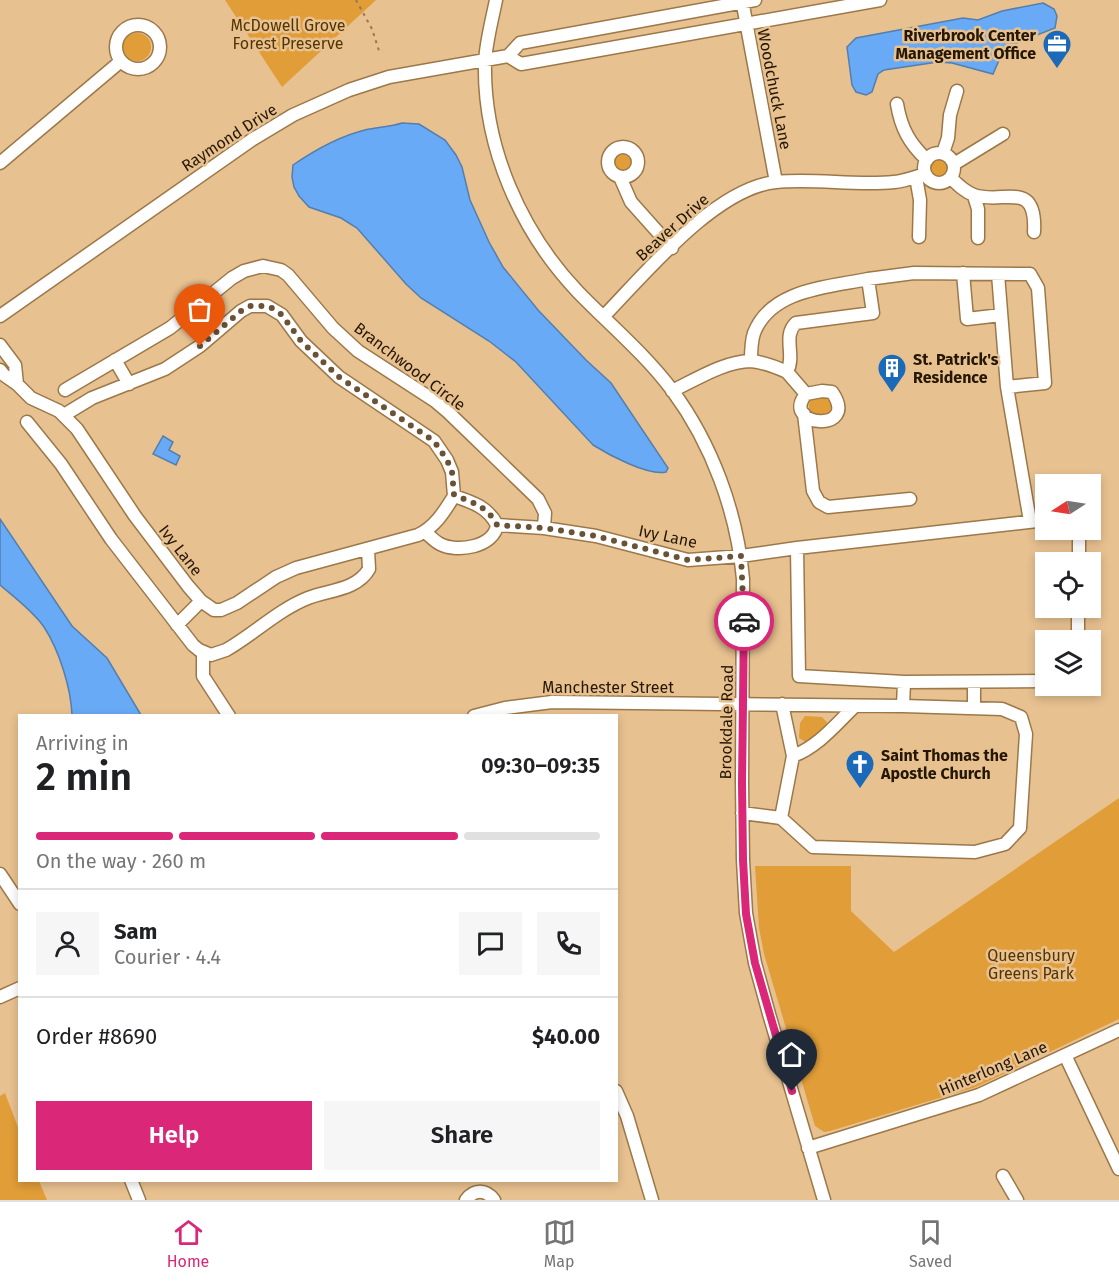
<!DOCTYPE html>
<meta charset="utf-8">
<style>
:root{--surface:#fff;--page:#f6f6f6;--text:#202124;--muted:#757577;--line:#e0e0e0;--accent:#db2777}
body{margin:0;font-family:"Fira Sans",sans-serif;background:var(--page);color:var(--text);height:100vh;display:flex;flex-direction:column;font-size:22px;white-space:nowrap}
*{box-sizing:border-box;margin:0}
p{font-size:20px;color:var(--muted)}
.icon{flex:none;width:33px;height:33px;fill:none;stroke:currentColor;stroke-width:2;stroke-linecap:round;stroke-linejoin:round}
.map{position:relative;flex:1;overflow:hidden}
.sheet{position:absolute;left:18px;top:714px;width:600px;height:468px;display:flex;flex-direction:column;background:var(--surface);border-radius:0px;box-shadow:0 3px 9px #0003}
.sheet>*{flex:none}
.needle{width:39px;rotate:258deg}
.tools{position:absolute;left:1035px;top:474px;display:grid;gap:12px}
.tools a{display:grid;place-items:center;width:66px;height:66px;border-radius:0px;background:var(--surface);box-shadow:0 3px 9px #0003;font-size:30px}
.pin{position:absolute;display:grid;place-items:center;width:51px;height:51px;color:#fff;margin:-62px -26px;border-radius:50% 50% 50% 0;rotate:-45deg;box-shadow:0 0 6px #0007}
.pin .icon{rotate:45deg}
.courier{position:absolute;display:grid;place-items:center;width:60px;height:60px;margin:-30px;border:4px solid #db2777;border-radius:50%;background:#fff;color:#222;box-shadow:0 2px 8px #0007}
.head em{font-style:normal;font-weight:600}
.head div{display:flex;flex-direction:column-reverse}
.head{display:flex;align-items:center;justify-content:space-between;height:102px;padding:0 18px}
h1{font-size:39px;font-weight:600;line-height:45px}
.bar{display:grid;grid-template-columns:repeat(4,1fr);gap:9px 6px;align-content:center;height:72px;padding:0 18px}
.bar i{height:8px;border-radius:4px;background:var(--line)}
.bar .current{background:var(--accent)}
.bar p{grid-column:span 4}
.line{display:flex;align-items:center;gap:15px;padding:0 18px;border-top:2px solid var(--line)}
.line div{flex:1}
.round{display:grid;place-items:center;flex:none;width:63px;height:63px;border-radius:0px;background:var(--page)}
.cta{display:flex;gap:12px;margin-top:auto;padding:12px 18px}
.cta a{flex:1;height:69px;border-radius:0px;background:var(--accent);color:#fff;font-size:24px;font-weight:600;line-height:69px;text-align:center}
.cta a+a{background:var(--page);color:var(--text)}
.tab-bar{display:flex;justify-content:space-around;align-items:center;height:84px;border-top:2px solid var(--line);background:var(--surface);font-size:16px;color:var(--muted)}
.tab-bar a{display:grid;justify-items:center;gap:3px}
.tab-bar .current{color:var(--accent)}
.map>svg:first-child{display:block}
</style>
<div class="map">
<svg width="1119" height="1200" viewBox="0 0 1119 1200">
<rect width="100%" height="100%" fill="#e8c190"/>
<path fill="#e19d37" d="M225 0H376L282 87Z
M123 47a14 14 0 1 1 28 0a14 14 0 1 1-28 0Z
M613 163a9 9 0 1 1 18 0a9 9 0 1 1-18 0Z
M930 167a9 9 0 1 1 18 0a9 9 0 1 1-18 0Z
M809 406a11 11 0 1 1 22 0a11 11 0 1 1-22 0Z
M805 716 822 717 827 722 826 727 807 743 799 738 800 723Z
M1119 798V1019L976 1087 830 1131 824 1132 815 1126 764 954 759 928 755 866H851V911L894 952Z
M5 1093 19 1130 20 1180 39 1181 47 1200H0V1096Z"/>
<path fill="#68aaf6" stroke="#547ead" stroke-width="1.5" d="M1043 3 1054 9 1057 16 1055 28 1009 46 1000 58 993 74 952 63 938 62 884 70 878 74 872 92 866 95 856 92 852 85 847 47 856 38 963 18 978 20 1002 11Z
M402 123 419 124 445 140 456 155 462 167 470 200 489 242 503 267 538 310 586 360 611 383 668 468 666 472C648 476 609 455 593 445L516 362 489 341 421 298 406 284 357 228 341 218 309 207 299 196 294 187 292 177 293 165C315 150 340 136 365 130 377 127 390 127 402 123Z
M163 436 173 442 169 450 180 456 176 465 153 454Z
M0 519 72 626 107 658 141 715H72C71 688 59 650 44 627 33 611 14 597 0 585Z"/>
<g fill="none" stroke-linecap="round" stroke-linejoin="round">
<g stroke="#9c7849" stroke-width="15">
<path id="minor" d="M496 0C492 20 486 42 485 62 483 147 521 232 578 292 609 324 645 354 672 390 712 444 737 512 743 579L742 783 743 860 746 913 755 963 769 1014 824 1200
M742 0 776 182
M116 47a22 22 0 1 1 44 0a22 22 0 1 1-44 0Z
M508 56 521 64 880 0
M897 104C901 128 909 143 927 160
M608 162a15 15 0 1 1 30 0a15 15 0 1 1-30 0Z
M924 168a15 15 0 1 1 30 0a15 15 0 1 1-30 0Z
M943 153 948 138 950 115 957 91
M0 163 121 61
M954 164 1003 134
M620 177 631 202 672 248
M916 177 920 200 919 237
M951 178C958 185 965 192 974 195 1003 205 1037 178 1034 232
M974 196 978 209V238
M963 273 967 319 1001 315
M998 274 1007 387 1030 521
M0 316 253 139 293 115 349 90 389 77 508 56 520 43 755 0
M603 317C645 274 715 188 776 182 815 178 855 186 894 182 905 181 915 177 925 174
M0 345 15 365 17 384
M115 360 129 384
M751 361C751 352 751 342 754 333 771 289 829 287 868 279
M0 370 4 375 17 384 31 398 59 411 77 429 135 516 188 586 201 601 214 610H221L237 603 276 577 296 568 418 535C435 527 444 512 454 496
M787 372 806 394
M65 390 170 328 232 278 244 271 263 266 281 270 288 275 333 328 358 351 435 401 448 412 538 499 545 513 544 528
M672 391C695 380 725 361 751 361 762 362 776 367 787 372 796 356 782 336 796 323L873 313 868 279 914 273 1030 274 1038 288 1045 383 1007 387
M822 391 832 392C861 434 779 427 806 394Z
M804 414 813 491 819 502 828 507 910 499
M64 415 92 398 165 369 200 346 241 311 250 306H267L282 315 301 341 339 377 434 441 447 460 452 472 454 496C472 502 488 507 497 525
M27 422 61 464 111 539 193 645 199 650 211 655 226 650C254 634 278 610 308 598 329 590 357 590 369 569L368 549
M1046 520 797 548 799 676 904 682 1046 681
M497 525 544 528 596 536 688 560 741 556 797 548
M425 532C430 536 434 541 440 544 457 553 494 547 497 525
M1079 562V530
M177 625 201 601
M1078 640V608
M203 652V676L229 716
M974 708V682
M474 716 505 708 552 702 903 706 904 682
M793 756C819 746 836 724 855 706
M742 813 781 818 813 847 975 852 1005 844 1020 828 1026 734 1021 717 1002 709 903 706
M781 818 793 756 782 704
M0 874 20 904
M0 997 20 988
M1065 1055 1119 1169
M616 1091 627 1116 652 1200
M808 1148 979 1095 1119 1030
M1003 1176 1017 1200
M131 1180 139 1200
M466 1200C474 1189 486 1189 494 1200"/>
</g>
<path stroke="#957854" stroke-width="2" stroke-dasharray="3 4.5" stroke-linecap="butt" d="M356 0 372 29 380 54"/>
<use href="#minor" stroke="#fff" stroke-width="12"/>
</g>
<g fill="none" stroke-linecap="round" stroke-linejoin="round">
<path stroke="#695235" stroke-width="6" stroke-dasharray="0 10.8" d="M200 346 241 311 250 306H267L276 310 282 315 301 341 339 377 434 441 447 460 452 472 454 495C472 502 488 507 497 525L544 528 596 536 688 560 741 556 744 621"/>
<path stroke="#db2777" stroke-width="8" d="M744 621 742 783 743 860 746 914 755 963 792 1091"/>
</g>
<defs>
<g id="office-pin" transform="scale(1.5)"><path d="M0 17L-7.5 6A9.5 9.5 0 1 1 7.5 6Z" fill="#1b6ab9" stroke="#e8c190"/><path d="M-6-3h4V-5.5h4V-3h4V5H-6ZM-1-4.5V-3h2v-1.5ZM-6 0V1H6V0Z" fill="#fff"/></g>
<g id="building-pin" transform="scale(1.5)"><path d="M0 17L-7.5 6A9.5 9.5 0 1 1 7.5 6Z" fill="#1b6ab9" stroke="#e8c190"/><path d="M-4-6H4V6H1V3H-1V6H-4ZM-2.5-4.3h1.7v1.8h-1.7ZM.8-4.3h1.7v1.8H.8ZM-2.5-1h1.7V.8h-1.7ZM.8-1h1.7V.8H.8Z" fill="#fff"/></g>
<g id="church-pin" transform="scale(1.5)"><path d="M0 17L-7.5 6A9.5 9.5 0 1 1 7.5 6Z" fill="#1b6ab9" stroke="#e8c190"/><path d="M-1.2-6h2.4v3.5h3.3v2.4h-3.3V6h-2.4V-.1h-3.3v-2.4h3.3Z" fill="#fff"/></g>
</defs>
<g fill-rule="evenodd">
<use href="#office-pin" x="1057" y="44"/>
<use href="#building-pin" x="892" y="368"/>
<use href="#church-pin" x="860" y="764"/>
</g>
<g text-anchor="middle" stroke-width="5" stroke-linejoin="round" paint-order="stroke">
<g font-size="16" fill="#543400" stroke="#e8c190">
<text x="288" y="31">McDowell Grove<tspan x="288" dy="18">Forest Preserve</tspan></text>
<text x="1031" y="961">Queensbury<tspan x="1031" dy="18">Greens Park</tspan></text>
</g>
<g font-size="16" font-weight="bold" fill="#251704" stroke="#e8c190" text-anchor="start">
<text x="1036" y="41" text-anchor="end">Riverbrook Center<tspan x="1036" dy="18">Management Office</tspan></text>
<text x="913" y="365">St. Patrick's<tspan x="913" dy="18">Residence</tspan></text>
<text x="881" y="761">Saint Thomas the<tspan x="881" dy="18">Apostle Church</tspan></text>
</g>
<g font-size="16" fill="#251704" stroke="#e8c190">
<text transform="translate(775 89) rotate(79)" y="6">Woodchuck Lane</text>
<text transform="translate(229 137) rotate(-33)" y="6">Raymond Drive</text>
<text transform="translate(672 227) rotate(-42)" y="6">Beaver Drive</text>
<text transform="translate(410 366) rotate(37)" y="6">Branchwood Circle</text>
<text transform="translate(668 536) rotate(12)" y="6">Ivy Lane</text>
<text transform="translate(181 550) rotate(52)" y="6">Ivy Lane</text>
<text x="608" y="693">Manchester Street</text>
<text transform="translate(726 722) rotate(-89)" y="6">Brookdale Road</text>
<text transform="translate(993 1068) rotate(-23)" y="6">Hinterlong Lane</text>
</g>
</g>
</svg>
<div class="tools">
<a><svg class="needle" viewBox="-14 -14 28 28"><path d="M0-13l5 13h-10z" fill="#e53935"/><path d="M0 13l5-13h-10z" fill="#757577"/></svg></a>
<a><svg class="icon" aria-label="locate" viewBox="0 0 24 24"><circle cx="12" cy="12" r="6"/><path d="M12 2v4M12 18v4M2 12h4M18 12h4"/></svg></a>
<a><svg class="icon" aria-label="layers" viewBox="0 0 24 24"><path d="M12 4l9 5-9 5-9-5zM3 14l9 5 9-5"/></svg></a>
</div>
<div class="pin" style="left:200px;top:346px;background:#ea580c"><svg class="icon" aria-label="bag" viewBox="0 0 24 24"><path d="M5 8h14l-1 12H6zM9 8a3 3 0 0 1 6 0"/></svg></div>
<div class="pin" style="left:792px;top:1091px;background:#1f2937"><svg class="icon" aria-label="home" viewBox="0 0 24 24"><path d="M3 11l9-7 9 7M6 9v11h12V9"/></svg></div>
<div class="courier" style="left:744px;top:621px"><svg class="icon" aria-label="car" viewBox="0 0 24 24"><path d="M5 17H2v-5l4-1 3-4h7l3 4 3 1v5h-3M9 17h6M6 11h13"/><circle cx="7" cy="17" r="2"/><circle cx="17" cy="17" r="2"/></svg></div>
<section class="sheet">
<div class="head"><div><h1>2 min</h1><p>Arriving in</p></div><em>09:30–09:35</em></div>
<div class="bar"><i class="current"></i><i class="current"></i><i class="current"></i><i></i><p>On the way · 260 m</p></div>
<div class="line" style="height:108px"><a class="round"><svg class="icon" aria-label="person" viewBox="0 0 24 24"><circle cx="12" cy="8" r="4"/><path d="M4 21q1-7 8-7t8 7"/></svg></a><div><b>Sam</b><p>Courier · 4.4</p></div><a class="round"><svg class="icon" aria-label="chat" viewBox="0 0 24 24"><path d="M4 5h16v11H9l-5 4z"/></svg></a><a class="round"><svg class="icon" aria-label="phone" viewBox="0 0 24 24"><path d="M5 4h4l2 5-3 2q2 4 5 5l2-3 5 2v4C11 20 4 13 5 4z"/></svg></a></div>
<div class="line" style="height:78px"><div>Order #8690</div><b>$40.00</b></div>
<div class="cta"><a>Help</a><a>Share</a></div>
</section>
</div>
<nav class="tab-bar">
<a class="current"><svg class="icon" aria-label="home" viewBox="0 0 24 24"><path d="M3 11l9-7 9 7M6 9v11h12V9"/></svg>Home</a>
<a><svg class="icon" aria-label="map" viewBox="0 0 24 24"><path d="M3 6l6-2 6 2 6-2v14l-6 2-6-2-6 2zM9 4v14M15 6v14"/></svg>Map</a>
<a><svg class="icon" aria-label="saved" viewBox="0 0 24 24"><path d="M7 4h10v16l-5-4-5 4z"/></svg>Saved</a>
</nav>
